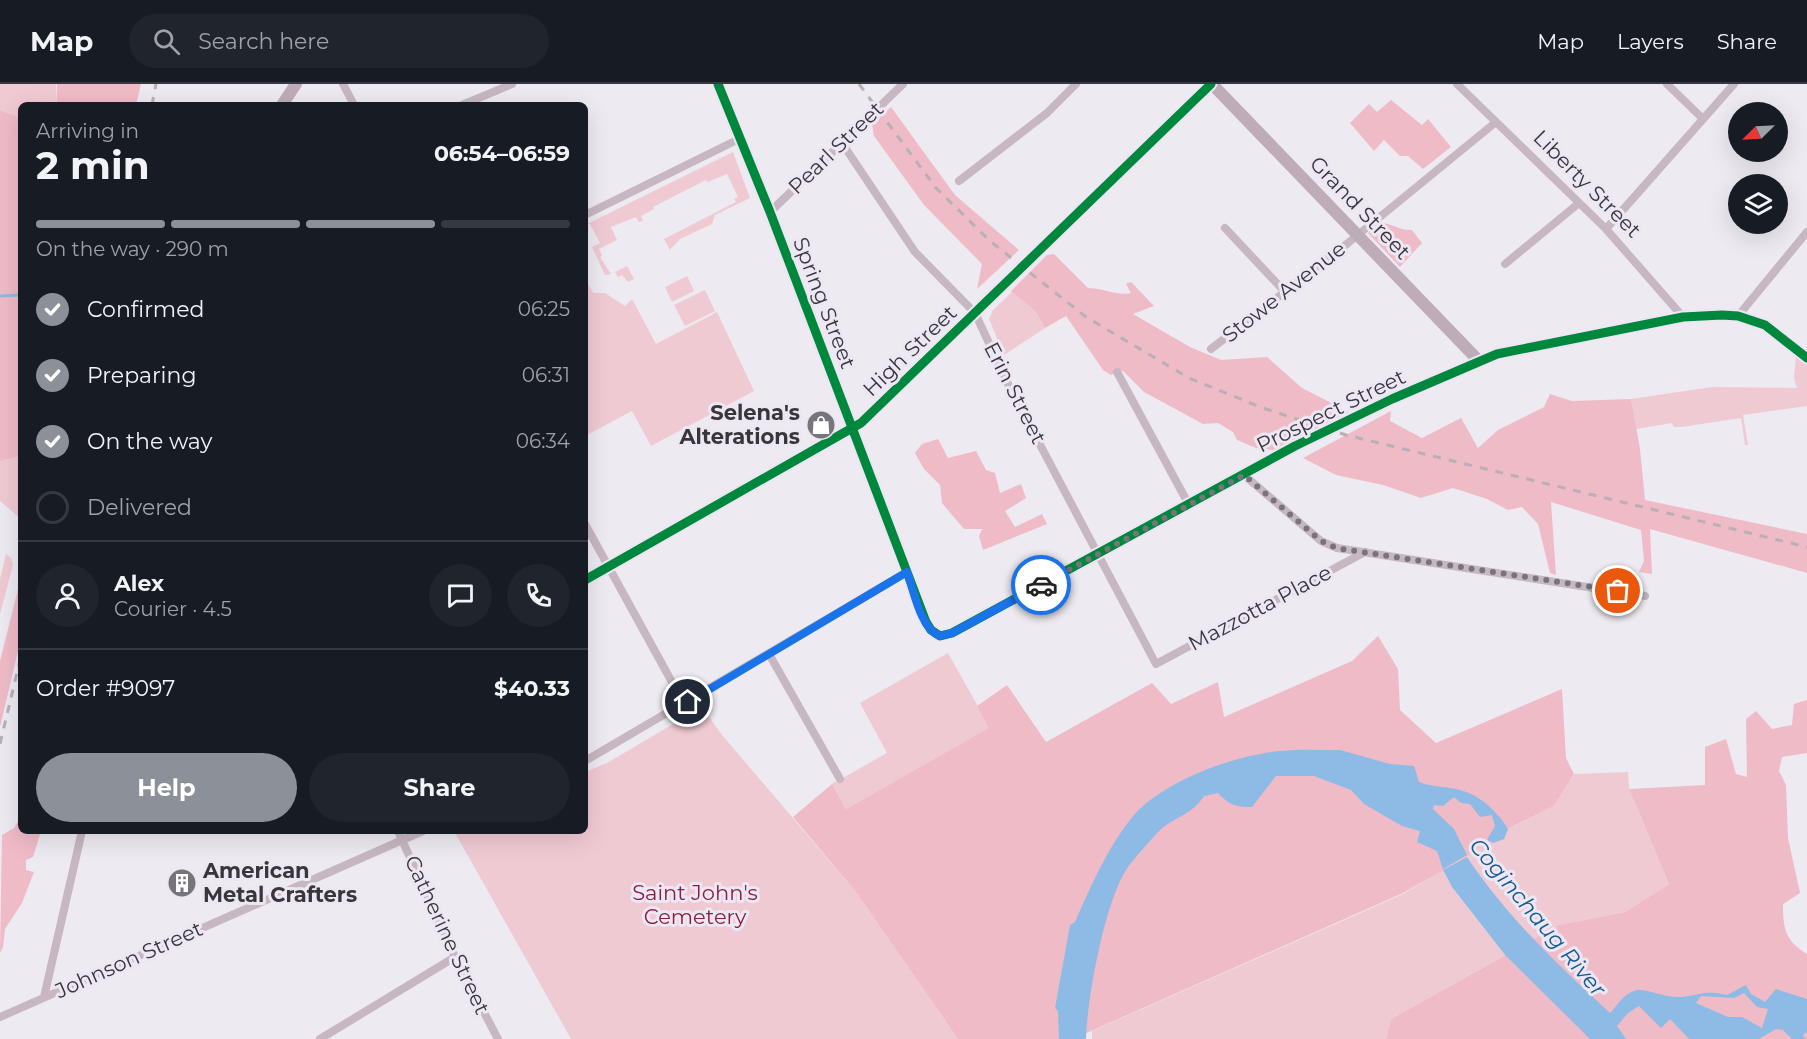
<!DOCTYPE html>
<meta charset="utf-8">
<style>
:root{--surface:#171b24;--page:#20242c;--text:#f1f3f6;--muted:#9ea1a6;--line:#363941;--accent:#8c9099}
body{margin:0;font-family:Montserrat,sans-serif;background:var(--page);color:var(--text);height:100vh;display:flex;flex-direction:column;font-size:22px;white-space:nowrap}
*{box-sizing:border-box;margin:0}
p{font-size:20px;color:var(--muted)}
.icon{flex:none;width:33px;height:33px;fill:none;stroke:currentColor;stroke-width:2;stroke-linecap:round;stroke-linejoin:round}
.map{position:relative;flex:1;overflow:hidden}
.panel{position:absolute;left:18px;top:18px;width:570px;height:732px;display:flex;flex-direction:column;background:var(--surface);border-radius:9px;box-shadow:0 6px 24px #0002}
.panel>*{flex:none}
.needle{width:39px;rotate:246deg}
.tools{position:absolute;left:1728px;top:18px;display:grid;gap:12px}
.tools a{display:grid;place-items:center;width:60px;height:60px;border-radius:50%;background:var(--surface);box-shadow:0 6px 24px #0002;font-size:30px}
.pin{position:absolute;display:grid;place-items:center;width:51px;height:51px;color:#fff;margin:-26px;border:3px solid #fff;border-radius:50%;box-shadow:0 2px 6px #0007}
.courier{position:absolute;display:grid;place-items:center;width:60px;height:60px;margin:-30px;border:4px solid #1a73e8;border-radius:50%;background:#fff;color:#222;box-shadow:0 2px 8px #0007}
.summary em{font-style:normal;font-weight:700}
.summary div{display:flex;flex-direction:column-reverse}
.summary{display:flex;align-items:center;justify-content:space-between;height:102px;padding:0 18px}
h1{font-size:39px;font-weight:700;line-height:45px}
.bar{display:grid;grid-template-columns:repeat(4,1fr);gap:9px 6px;align-content:center;height:72px;padding:0 18px}
.bar i{height:8px;border-radius:4px;background:var(--line)}
.bar .active{background:var(--accent)}
.bar p{grid-column:span 4}
.line{display:flex;align-items:center;gap:15px;padding:0 18px;border-top:2px solid var(--line)}
.line div{flex:1}
.round{display:grid;place-items:center;flex:none;width:63px;height:63px;border-radius:32px;background:var(--page)}
ol{padding:0 18px;list-style:none}
li{display:flex;align-items:center;gap:18px;height:66px}
li p{margin-inline-start:auto}
li .icon{padding:6px;border-radius:50%;background:var(--accent);color:#fff;stroke-width:4}
li:last-child{color:var(--muted)}
li i{width:33px;height:33px;border:3px solid var(--line);border-radius:50%}
.button{display:flex;gap:12px;margin-top:auto;padding:12px 18px}
.button a{flex:1;height:69px;border-radius:36px;background:var(--accent);color:#fff;font-size:24px;font-weight:700;line-height:69px;text-align:center}
.button a+a{background:var(--page);color:var(--text)}
header{display:flex;align-items:center;gap:36px;box-sizing:border-box;height:84px;padding:0 30px;background:var(--surface);border-bottom:2px solid var(--line)}
header strong{font-size:28px}
nav{display:flex;gap:33px;margin-inline-start:auto;font-size:21px}
.search{width:420px;height:54px;background:var(--page);display:flex;align-items:center;gap:15px;box-sizing:border-box;padding:0 21px;border-radius:33px;color:var(--muted);font-size:22px}
.map>svg:first-child{display:block}
</style>
<header>
<strong>Map</strong>
<div class="search"><svg class="icon" aria-label="search" viewBox="0 0 24 24"><circle cx="10" cy="10" r="6"/><path d="M15 15l6 6"/></svg>Search here</div>
<nav><a>Map</a><a>Layers</a><a>Share</a></nav>
</header>
<div class="map">
<svg width="1807" height="955" viewBox="0 0 1807 955">
<rect width="100%" height="100%" fill="#edeaf1"/>
<path fill="#f0cad3" d="M0 0H56L57 21H21V34L0 26Z
M733 68 750 114 715 131 712 140 680 155 670 166 664 155 736 118 734 115 738 113 727 90 708 98 706 96 653 123 654 125 641 132 643 137 639 138 636 133 611 143 617 156 599 165 602 172 600 173 611 190 605 191 592 163 600 159 590 140 585 141Z
M627 182 634 195 628 198 622 191 618 193 615 188Z
M687 192 694 207 672 218 665 203Z
M585 194 593 209H605L625 222 632 215 656 260 717 228 754 307 651 362 632 327 585 352Z
M705 206 715 227 685 242 674 221Z
M1012 208 1036 228 1045 244 1004 271 989 235 993 226Z
M1796 271 1807 281V322L1743 331 1748 361H1745L1741 334 1682 343H1674L1672 339 1636 345 1631 315 1712 303 1797 304 1794 294Z
M21 372V435L0 417V377Z
M6 470 11 474 13 481 0 530V495Z
M948 569 990 644 846 725 832 700 887 669 860 619Z
M702 623 722 651 856 808 958 955H571L454 747H585V688L607 679Z
M1628 688 1629 705 1669 800 1625 828 1559 841 1533 856 1493 812 1467 773 1479 760 1554 722 1574 690Z
M1443 786 1452 803 1505 871 1391 935 1386 955H1092V947L1401 811Z"/>
<path fill="#efbbc7" d="M57 0H141L136 21H57Z
M1391 16 1422 41 1428 35 1451 63 1423 85 1408 72H1400L1384 56 1374 67 1350 39 1369 20 1377 28Z
M891 23 955 111 1019 166 977 205 982 180 924 121 874 52 872 40Z
M0 26 21 34V372L0 377Z
M1380 139C1392 139 1400 147 1412 146L1422 159 1400 183 1368 149Z
M1054 170 1088 204C1103 204 1116 212 1131 209L1126 200 1131 198 1154 222 1133 230 1190 263 1221 276 1267 273 1302 304 1349 328 1273 366 1256 364 1237 356 1233 348 1218 339 1203 340 1144 308 1123 287 1111 291 1103 286 1066 232 1045 244 1036 228 1011 207 1047 171Z
M1550 310 1572 317 1631 315 1640 365 1645 416 1807 450V489L1650 445 1652 490 1639 488 1644 477 1641 446 1551 418 1556 491 1550 489 1538 440 1522 423 1508 426 1487 415 1453 404 1421 414 1383 401 1336 391 1303 374 1391 327 1390 337 1422 354 1461 334 1478 364 1498 346 1544 323Z
M938 355 948 374 976 367 986 386 995 389 1000 409 1021 400 1026 414 1005 427 1015 443 1042 430 1047 440 983 466 979 452 982 445H964L942 419 940 401 924 385 915 369 922 360Z
M21 493V554L0 643V577Z
M1378 552 1398 585 1400 626 1436 659 1562 605 1566 674 1574 690 1554 722 1508 745 1504 755 1493 759 1487 756 1467 773 1401 810 1073 955H958L856 808 793 733 832 700 846 725 989 644 977 622 1007 601 1046 658 1152 599 1171 620 1218 598 1224 633 1352 577Z
M1807 616V669L1782 673 1779 687 1786 701 1788 754 1800 809 1783 820C1783 844 1785 857 1807 870V955H1386L1391 935 1559 841 1625 828 1669 800 1629 705 1705 701V663L1726 655 1736 690 1747 693 1746 635 1756 627 1772 645 1792 641 1794 620Z
M21 732V747H41L33 773 26 776V786L34 788 22 819 5 845 3 863 0 869 2 751 14 744Z"/>
<path fill="#8ebae6" fill-rule="evenodd" d="M1340 666 1390 680 1414 682 1419 698C1434 704 1451 702 1466 708 1482 713 1500 731 1508 745L1504 755 1493 759 1487 756 1495 742 1492 731 1480 733 1470 720 1461 719 1454 713 1443 722 1434 721 1433 725 1454 745 1467 771 1443 785 1437 767 1417 758 1420 747 1402 742 1364 720 1351 706 1314 692H1276L1252 723C1236 723 1229 721 1218 709L1204 712C1191 732 1173 733 1158 748 1148 759 1137 771 1128 783 1105 815 1087 915 1086 955H1059L1058 927 1055 924 1070 841 1075 838C1091 802 1109 760 1135 730 1166 696 1235 671 1280 667 1300 665 1320 666 1340 666Z
M1467 773C1508 834 1556 879 1610 929 1618 921 1625 907 1639 906 1650 906 1666 914 1681 913 1703 911 1702 906 1727 911L1746 901 1751 910 1765 918 1776 905 1807 915V950L1805 948 1803 952 1806 955H1792L1783 946 1776 945 1759 955H1689L1670 935 1661 944 1639 922 1628 929 1617 942 1626 955H1590L1505 871 1452 803 1443 786ZM1744 909 1757 923 1768 925 1762 944 1742 933H1728L1696 919 1701 912 1734 914Z"/>
<g fill="none" stroke-linecap="round" stroke-linejoin="round">
<path stroke="#8ebae6" stroke-width="3" d="M0 212 21 211"/>
<path stroke="#c7b7c2" stroke-width="8" d="M343 0 354 21
M1457 0 1606 145 1683 233
M1667 0 1703 35
M462 21 512 0
M842 59 915 168 975 229 1009 302 1156 580 1365 468
M959 97 1047 29 1076 0
M770 128 903 0
M585 131 739 55
M1225 144 1285 208
M1606 145 1734 0
M1505 180 1579 119
M1738 232 1807 148
M1211 265 1348 159 1496 38
M1117 288 1189 421
M1244 391 1321 457 1337 464 1645 512
M585 440 684 620
M769 570 840 695
M585 677 907 488
M398 747 455 873 498 955
M44 913 82 747
M0 933 423 747
M320 955 455 873"/>
<path stroke="#bfacbb" stroke-width="12" d="M718 0 770 128 926 538 931 546 940 552 952 549 1295 362 1392 315 1497 270 1683 233 1722 231 1738 232 1765 241 1807 274
M1212 0 1479 277
M282 21 296 0
M585 496 861 339 1211 0"/>
<path stroke="#b9afb7" stroke-width="3" stroke-dasharray="8 8" stroke-linecap="butt" d="M859 0 936 104 990 157 1086 233 1189 294 1263 324 1346 351 1807 463
M152 21 156 0
M0 660 21 572"/>
<g stroke="#ede7f4" stroke-width="13">
<path id="cycleway" d="M718 0 770 128 926 538 931 546 940 552 952 549 1295 362 1392 315 1497 270 1683 233 1722 231 1738 232 1765 241 1807 274
M585 496 861 339 1211 0"/>
</g>
<use href="#cycleway" stroke="#00873e" stroke-width="9"/>
</g>
<g fill="none" stroke-linecap="round" stroke-linejoin="round">
<path stroke="#77757b" stroke-width="6" stroke-dasharray="0 10.8" d="M1041 501 1244 391 1321 457 1336 464 1618 507"/>
<path stroke="#1a73e8" stroke-width="8" d="M688 618 907 488C914 507 920 544 940 552L952 549 1041 501"/>
</g>
<defs>
<g id="shop-disc" transform="scale(1.5)"><circle r="9.5" fill="#77757b" stroke="#ede7f4"/><path d="M-5-2.5h2.3a2.7 3.5 0 0 1 5.4 0H5L5.5 6h-11ZM-1.5-2.5h3a1.5 2.3 0 0 0-3 0Z" fill="#fff"/></g>
<g id="building-disc" transform="scale(1.5)"><circle r="9.5" fill="#77757b" stroke="#ede7f4"/><path d="M-4-6H4V6H1V3H-1V6H-4ZM-2.5-4.3h1.7v1.8h-1.7ZM.8-4.3h1.7v1.8H.8ZM-2.5-1h1.7V.8h-1.7ZM.8-1h1.7V.8H.8Z" fill="#fff"/></g>
</defs>
<g fill-rule="evenodd">
<use href="#shop-disc" x="821" y="341"/>
<use href="#building-disc" x="182" y="799"/>
</g>
<g text-anchor="middle" stroke-width="6" stroke-linejoin="round" paint-order="stroke">
<g font-size="21" fill="#38363b" stroke="#ede7f4">
<text transform="translate(836 64) rotate(-44)" y="7">Pearl Street</text>
<text transform="translate(1587 100) rotate(45)" y="7">Liberty Street</text>
<text transform="translate(1360 124) rotate(46)" y="7">Grand Street</text>
<text transform="translate(1284 208) rotate(-38)" y="7">Stowe Avenue</text>
<text transform="translate(824 219) rotate(69)" y="7">Spring Street</text>
<text transform="translate(910 267) rotate(-44)" y="7">High Street</text>
<text transform="translate(1015 309) rotate(63)" y="7">Erin Street</text>
<text transform="translate(1331 327) rotate(-26)" y="7">Prospect Street</text>
<text transform="translate(1260 524) rotate(-28)" y="7">Mazzotta Place</text>
<text transform="translate(447 851) rotate(65)" y="7">Catherine Street</text>
<text transform="translate(129 876) rotate(-24)" y="7">Johnson Street</text>
</g>
<g font-size="21" font-weight="bold" fill="#38363b" stroke="#ede7f4" text-anchor="end">
<text x="800" y="336">Selena's<tspan x="800" dy="24">Alterations</tspan></text>
<text x="203" y="794" text-anchor="start">American<tspan x="203" dy="24">Metal Crafters</tspan></text>
</g>
<g font-size="21" fill="#881f3f" stroke="#ede7f4">
<text x="695" y="816">Saint John's<tspan x="695" dy="24">Cemetery</tspan></text>
</g>
<g font-size="22" font-style="italic" fill="#125a91" stroke="#ede7f4">
<text transform="translate(1538 833) rotate(50)" y="8">Coginchaug River</text>
</g>
</g>
</svg>
<div class="tools">
<a><svg class="needle" viewBox="-14 -14 28 28"><path d="M0-13l5 13h-10z" fill="#e53935"/><path d="M0 13l5-13h-10z" fill="#9ea1a6"/></svg></a>
<a><svg class="icon" aria-label="layers" viewBox="0 0 24 24"><path d="M12 4l9 5-9 5-9-5zM3 14l9 5 9-5"/></svg></a>
</div>
<div class="pin" style="left:1618px;top:507px;background:#ea580c"><svg class="icon" aria-label="bag" viewBox="0 0 24 24"><path d="M5 8h14l-1 12H6zM9 8a3 3 0 0 1 6 0"/></svg></div>
<div class="pin" style="left:688px;top:618px;background:#1f2937"><svg class="icon" aria-label="home" viewBox="0 0 24 24"><path d="M3 11l9-7 9 7M6 9v11h12V9"/></svg></div>
<div class="courier" style="left:1041px;top:501px"><svg class="icon" aria-label="car" viewBox="0 0 24 24"><path d="M5 17H2v-5l4-1 3-4h7l3 4 3 1v5h-3M9 17h6M6 11h13"/><circle cx="7" cy="17" r="2"/><circle cx="17" cy="17" r="2"/></svg></div>
<section class="panel">
<div class="summary"><div><h1>2 min</h1><p>Arriving in</p></div><em>06:54–06:59</em></div>
<div class="bar"><i class="active"></i><i class="active"></i><i class="active"></i><i></i><p>On the way · 290 m</p></div>
<ol>
<li><svg class="icon" aria-label="check" viewBox="0 0 24 24"><path d="M5 12l5 5 9-10"/></svg>Confirmed<p>06:25</p></li>
<li><svg class="icon" aria-label="check" viewBox="0 0 24 24"><path d="M5 12l5 5 9-10"/></svg>Preparing<p>06:31</p></li>
<li><svg class="icon" aria-label="check" viewBox="0 0 24 24"><path d="M5 12l5 5 9-10"/></svg>On the way<p>06:34</p></li>
<li><i></i>Delivered</li>
</ol>
<div class="line" style="height:108px"><a class="round"><svg class="icon" aria-label="person" viewBox="0 0 24 24"><circle cx="12" cy="8" r="4"/><path d="M4 21q1-7 8-7t8 7"/></svg></a><div><b>Alex</b><p>Courier · 4.5</p></div><a class="round"><svg class="icon" aria-label="chat" viewBox="0 0 24 24"><path d="M4 5h16v11H9l-5 4z"/></svg></a><a class="round"><svg class="icon" aria-label="phone" viewBox="0 0 24 24"><path d="M5 4h4l2 5-3 2q2 4 5 5l2-3 5 2v4C11 20 4 13 5 4z"/></svg></a></div>
<div class="line" style="height:78px"><div>Order #9097</div><b>$40.33</b></div>
<div class="button"><a>Help</a><a>Share</a></div>
</section>
</div>
